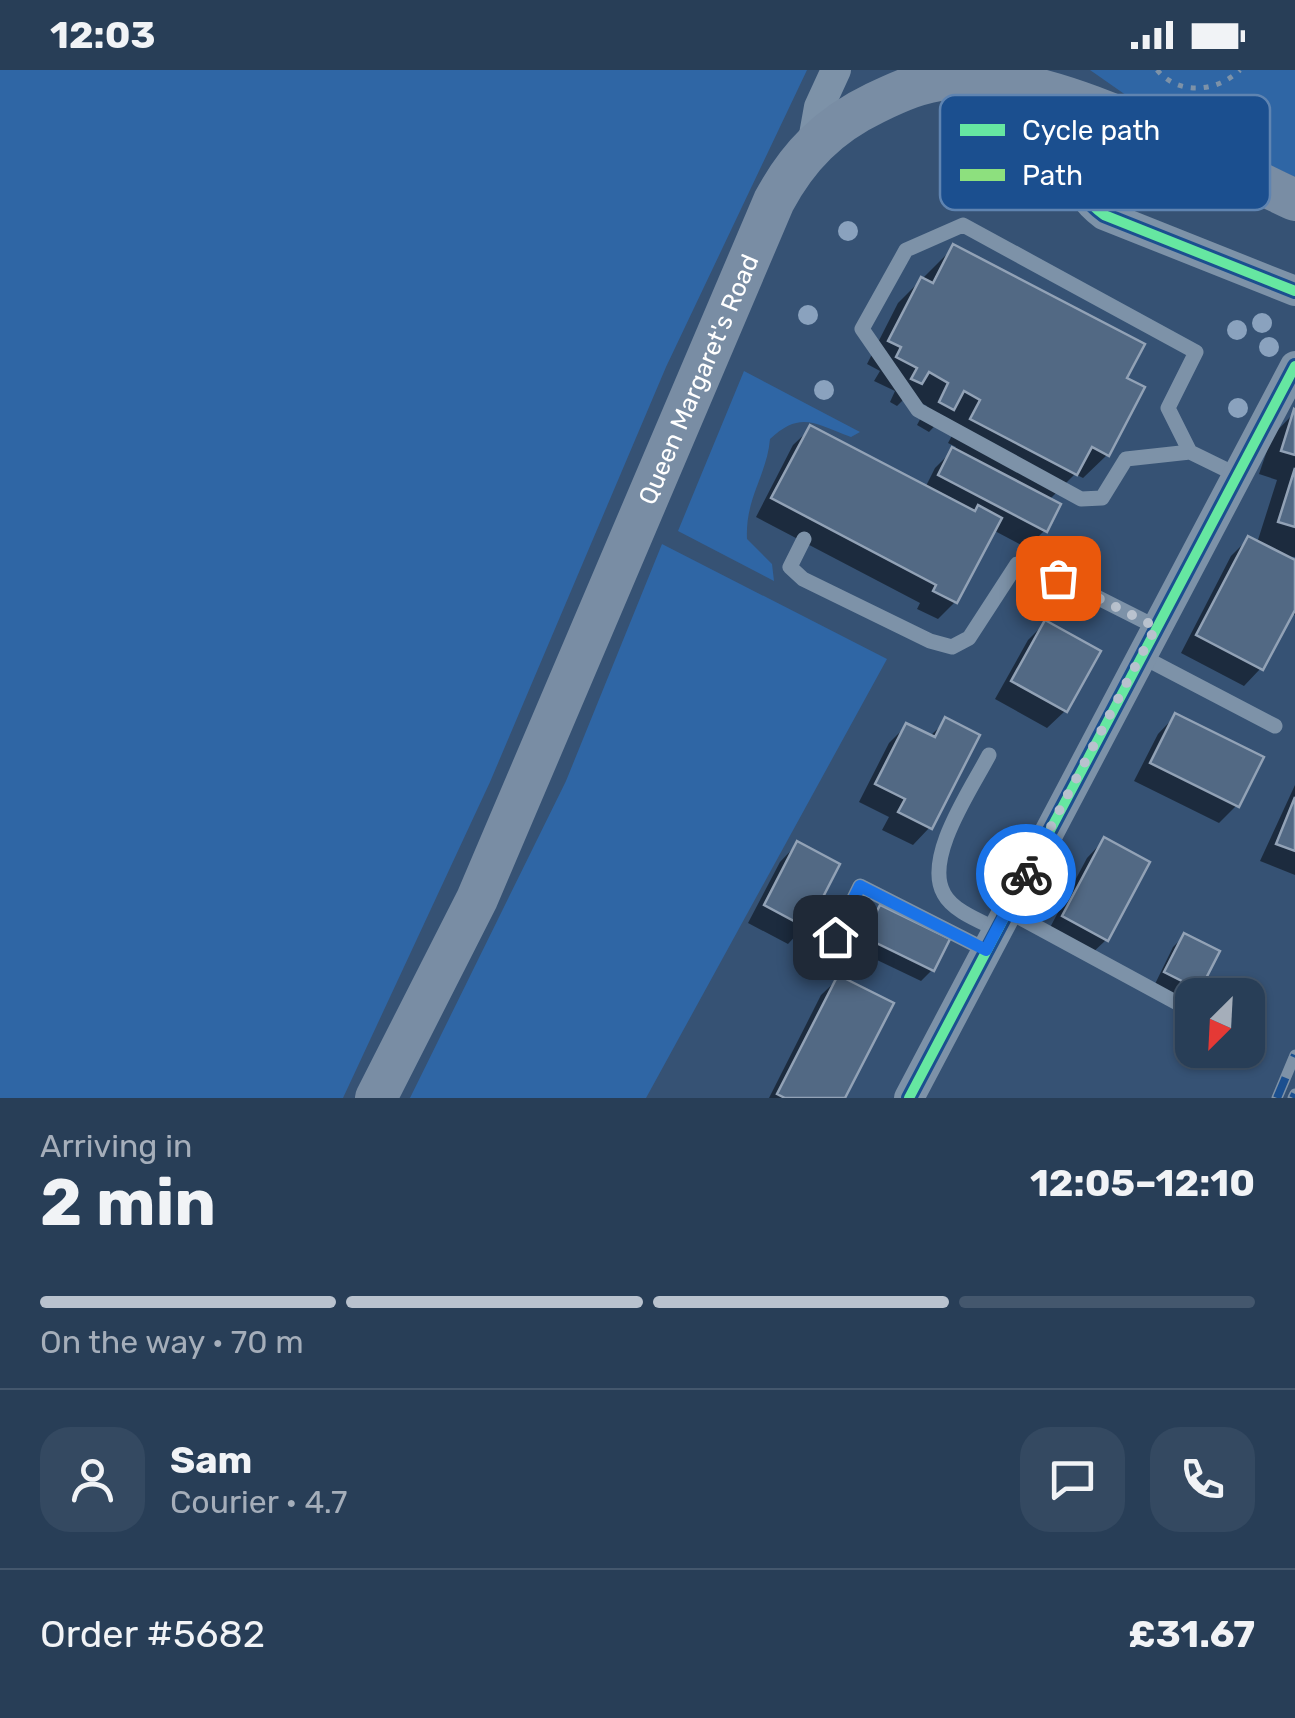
<!DOCTYPE html>
<meta charset="utf-8">
<style>
:root{--surface:#283e57;--page:#344961;--text:#f1f3f6;--muted:#a5aeba;--line:#44576d;--accent:#b9c2ce}
body{margin:0;font-family:Rubik,sans-serif;background:var(--page);color:var(--text);height:100vh;display:flex;flex-direction:column;font-size:38px;white-space:nowrap}
*{box-sizing:border-box;margin:0}
p{font-size:32px;color:var(--muted)}
.icon{flex:none;width:55px;height:55px;fill:none;stroke:currentColor;stroke-width:2;stroke-linecap:round;stroke-linejoin:round}
.map{position:relative;height:1028px;overflow:hidden}
.sheet{display:flex;flex-direction:column;background:var(--surface);flex:1}
.sheet>*{flex:none}
.needle{width:65px;rotate:204deg}
.controls{position:absolute;left:1175px;top:908px;display:grid;gap:20px}
.controls a{display:grid;place-items:center;width:90px;height:90px;border-radius:20px;background:var(--surface);box-shadow:0 2px 8px #0004,0 0 0 2px var(--line);font-size:50px}
.pin{position:absolute;display:grid;place-items:center;width:85px;height:85px;color:#fff;margin:-42px;border-radius:20px;box-shadow:0 5px 15px #0006}
.courier{position:absolute;display:grid;place-items:center;width:100px;height:100px;margin:-50px;border:8px solid #1a73e8;border-radius:50%;background:#fff;color:#222;box-shadow:0 2px 12px #0007}
.overview em{font-style:normal;font-weight:700}
.overview div{display:flex;flex-direction:column-reverse}
.overview{display:flex;align-items:center;justify-content:space-between;height:170px;padding:0 40px}
h1{font-size:65px;font-weight:700;line-height:75px}
.bar{display:grid;grid-template-columns:repeat(4,1fr);gap:15px 10px;align-content:center;height:120px;padding:0 40px}
.bar i{height:12px;border-radius:8px;background:var(--line)}
.bar .on{background:var(--accent)}
.bar p{grid-column:span 4}
.line{display:flex;align-items:center;gap:25px;padding:0 40px;border-top:2px solid var(--line)}
.line div{flex:1}
.round{display:grid;place-items:center;flex:none;width:105px;height:105px;border-radius:30px;background:var(--page)}
.status{display:flex;justify-content:space-between;align-items:center;height:70px;padding:0 50px;background:var(--surface);direction:ltr}
.status svg{height:28px;fill:currentColor}
.map>svg:first-child{display:block}
</style>
<div class="status"><b>12:03</b><svg viewBox="0 0 49 12"><path d="M0 12V9h3v3zM5 12V6h3v6zM10 12V3h3v9zM15 12V0h3v12zM26 1h20v11H26zM47 4h2v5h-2z"/></svg></div>
<div class="map">
<svg width="1295" height="1028" viewBox="0 0 1295 1028">
<rect width="100%" height="100%" fill="#365274"/>
<path fill="#2f66a5" d="M0 0H807L666 297 490 712 343 1028H0Z
M1090 0H1295V107L1143 37Z
M744 301 860 362 851 367C815 354 801 340 770 369 767 405 745 428 747 469L772 494 774 511 678 461Z
M662 474 887 589 646 1028H410L566 711Z"/>
<path fill="#0007" d="M954 177 1141 318 1107 385 1083 408 1075 404 1049 430 1045 460 1027 478 993 460 955 532 938 549 917 539 920 533 756 447 793 375 811 358 925 418 935 398 956 377 948 373 958 354 944 346 929 362 917 355 927 336 907 326 897 336 890 332 895 321 874 311 880 301 867 294 898 233Z
M1295 342V487L1282 486 1295 493V545L1290 542 1261 598 1244 616 1181 583 1231 486 1248 469 1257 473 1277 410 1259 404 1272 366Z
M1045 553 1065 641 1047 658 995 629 1028 570Z
M1175 646 1237 735 1219 753 1134 711 1158 664Z
M946 651 930 757 913 775 882 760 889 747 859 732 889 673 906 656 929 667Z
M1295 715V805L1260 791Z
M1104 770 1106 870 1088 887 1046 865 1087 788Z
M797 774 805 856 788 874 748 853 780 792Z
M880 838 932 900 921 911 854 879 869 849Z
M1184 866 1198 919 1187 930 1155 914 1173 877Z
M839 908 891 934 843 1028H769L821 925Z"/>
<path fill="#526984" stroke="#92a2b6" stroke-width="2.5" d="M953 174 1145 274 1127 308 1145 317 1109 386 1092 377 1077 405 970 349 980 330 964 321 954 340 939 332 948 313 929 302 922 314 911 309 917 298 896 287 901 277 888 271 921 207 933 213Z
M1294 339 1295 340V385L1281 381Z
M810 355 975 441 978 435 1002 448 957 533 933 521 936 515 771 428Z
M952 377 1061 434 1047 462 938 405Z
M1295 398V457L1278 452Z
M1248 466 1295 490V540L1263 600 1196 565Z
M1045 550 1101 581 1067 642 1011 611Z
M1175 643 1264 687 1239 737 1150 693Z
M945 647 980 665 932 759 898 742 905 729 875 714 906 653 935 667Z
M1295 727V781L1276 774Z
M1104 767 1150 792 1108 871 1062 846Z
M797 771 840 794 807 858 764 835Z
M880 835 950 869 934 901 864 867Z
M1184 863 1220 881 1200 920 1164 902Z
M838 905 894 933 845 1028H785L777 1024Z"/>
<g fill="none" stroke-linecap="round" stroke-linejoin="round">
<path stroke="#7d92a8" stroke-width="5" stroke-dasharray="5 8" stroke-linecap="butt" d="M1157 0C1179 26 1217 22 1240 0"/>
<path stroke="#7d92a8" stroke-width="15" d="M1190 382 1168 338 1196 282 963 155 906 180 862 259 918 340 1081 429 1102 428 1126 389 1190 382 1235 404
M804 469 790 497 803 509 930 571 952 577 969 568 1017 494 1029 493 1156 557
M1141 586 1275 656
M989 685C972 718 923 788 944 824 953 841 980 851 996 859
M1006 840 1192 941
M835 867 860 816 986 880"/>
<path stroke="#7d92a8" stroke-width="30" d="M1100 40C1083 82 1060 113 1104 145L1295 221
M812 76 819 37 836 0
M909 1028 1295 296"/>
<path stroke="#798da4" stroke-width="42" id="s1" d="M376 1028 477 829 774 131C798 86 829 55 875 33 898 22 922 11 947 9 1053 0 1200 86 1295 130"/>
<g stroke="#7e92a7" stroke-width="11">
<path id="rail" d="M1277 1028 1295 985
M1293 1028 1295 1024"/>
</g>
<use href="#rail" stroke="#1b4f8f" stroke-width="8" stroke-dasharray="22" stroke-linecap="butt"/>
<path stroke="#8de07e" stroke-width="8" stroke-dasharray="15 8" stroke-linecap="butt" d="M1113 140 1138 81"/>
<g stroke="#1b4f8f" stroke-width="16">
<path id="cycleway" d="M1100 40C1083 82 1060 113 1104 145L1295 221
M909 1028 1295 296"/>
</g>
<use href="#cycleway" stroke="#66e7a1" stroke-width="10"/>
</g>
<g fill="#8aa2be">
<circle cx="848" cy="161" r="10"/>
<circle cx="808" cy="245" r="10"/>
<circle cx="1262" cy="253" r="10"/>
<circle cx="1237" cy="260" r="10"/>
<circle cx="1269" cy="277" r="10"/>
<circle cx="824" cy="320" r="10"/>
<circle cx="1238" cy="338" r="10"/>
</g>
<g fill="none" stroke-linecap="round" stroke-linejoin="round">
<path stroke="#b9c2ce" stroke-width="10" stroke-dasharray="0 18" d="M1026 804 1156 557 1058 508"/>
<path stroke="#1a73e8" stroke-width="12" d="M835 867 860 816 986 880 1026 804"/>
</g>
<g text-anchor="middle" stroke-width="9" stroke-linejoin="round" paint-order="stroke">
<g font-size="25" fill="#fff" stroke="#1b4f8f">
<text dy="9" stroke="none"><textPath href="#s1" startOffset="788">Queen Margaret's Road</textPath></text>
</g>
</g>
<rect x="940" y="25" width="330" height="115" rx="15" fill="#1b4f8f" stroke="#5f84b1" stroke-width="2.5"/>
<rect x="960" y="54" width="45" height="12" fill="#66e7a1"/>
<rect x="960" y="99" width="45" height="12" fill="#8de07e"/>
<g font-size="28" fill="#fff">
<text x="1022" y="70">Cycle path</text>
<text x="1022" y="115">Path</text>
</g>
</svg>
<div class="controls">
<a><svg class="needle" viewBox="-14 -14 28 28"><path d="M0-13l5 13h-10z" fill="#e53935"/><path d="M0 13l5-13h-10z" fill="#a5aeba"/></svg></a>
</div>
<div class="pin" style="left:1058px;top:508px;background:#ea580c"><svg class="icon" aria-label="bag" viewBox="0 0 24 24"><path d="M5 8h14l-1 12H6zM9 8a3 3 0 0 1 6 0"/></svg></div>
<div class="pin" style="left:835px;top:867px;background:#1f2937"><svg class="icon" aria-label="home" viewBox="0 0 24 24"><path d="M3 11l9-7 9 7M6 9v11h12V9"/></svg></div>
<div class="courier" style="left:1026px;top:804px"><svg class="icon" aria-label="bike" viewBox="0 0 24 24"><circle cx="6" cy="16" r="4"/><circle cx="18" cy="16" r="4"/><path d="M6 16l4-8h5l3 8M10 8l3 8H6M13 5h3"/></svg></div>
</div>
<section class="sheet">
<div class="overview"><div><h1>2 min</h1><p>Arriving in</p></div><em>12:05–12:10</em></div>
<div class="bar"><i class="on"></i><i class="on"></i><i class="on"></i><i></i><p>On the way · 70 m</p></div>
<div class="line" style="height:180px"><a class="round"><svg class="icon" aria-label="person" viewBox="0 0 24 24"><circle cx="12" cy="8" r="4"/><path d="M4 21q1-7 8-7t8 7"/></svg></a><div><b>Sam</b><p>Courier · 4.7</p></div><a class="round"><svg class="icon" aria-label="chat" viewBox="0 0 24 24"><path d="M4 5h16v11H9l-5 4z"/></svg></a><a class="round"><svg class="icon" aria-label="phone" viewBox="0 0 24 24"><path d="M5 4h4l2 5-3 2q2 4 5 5l2-3 5 2v4C11 20 4 13 5 4z"/></svg></a></div>
<div class="line" style="height:130px"><div>Order #5682</div><b>£31.67</b></div>
</section>
